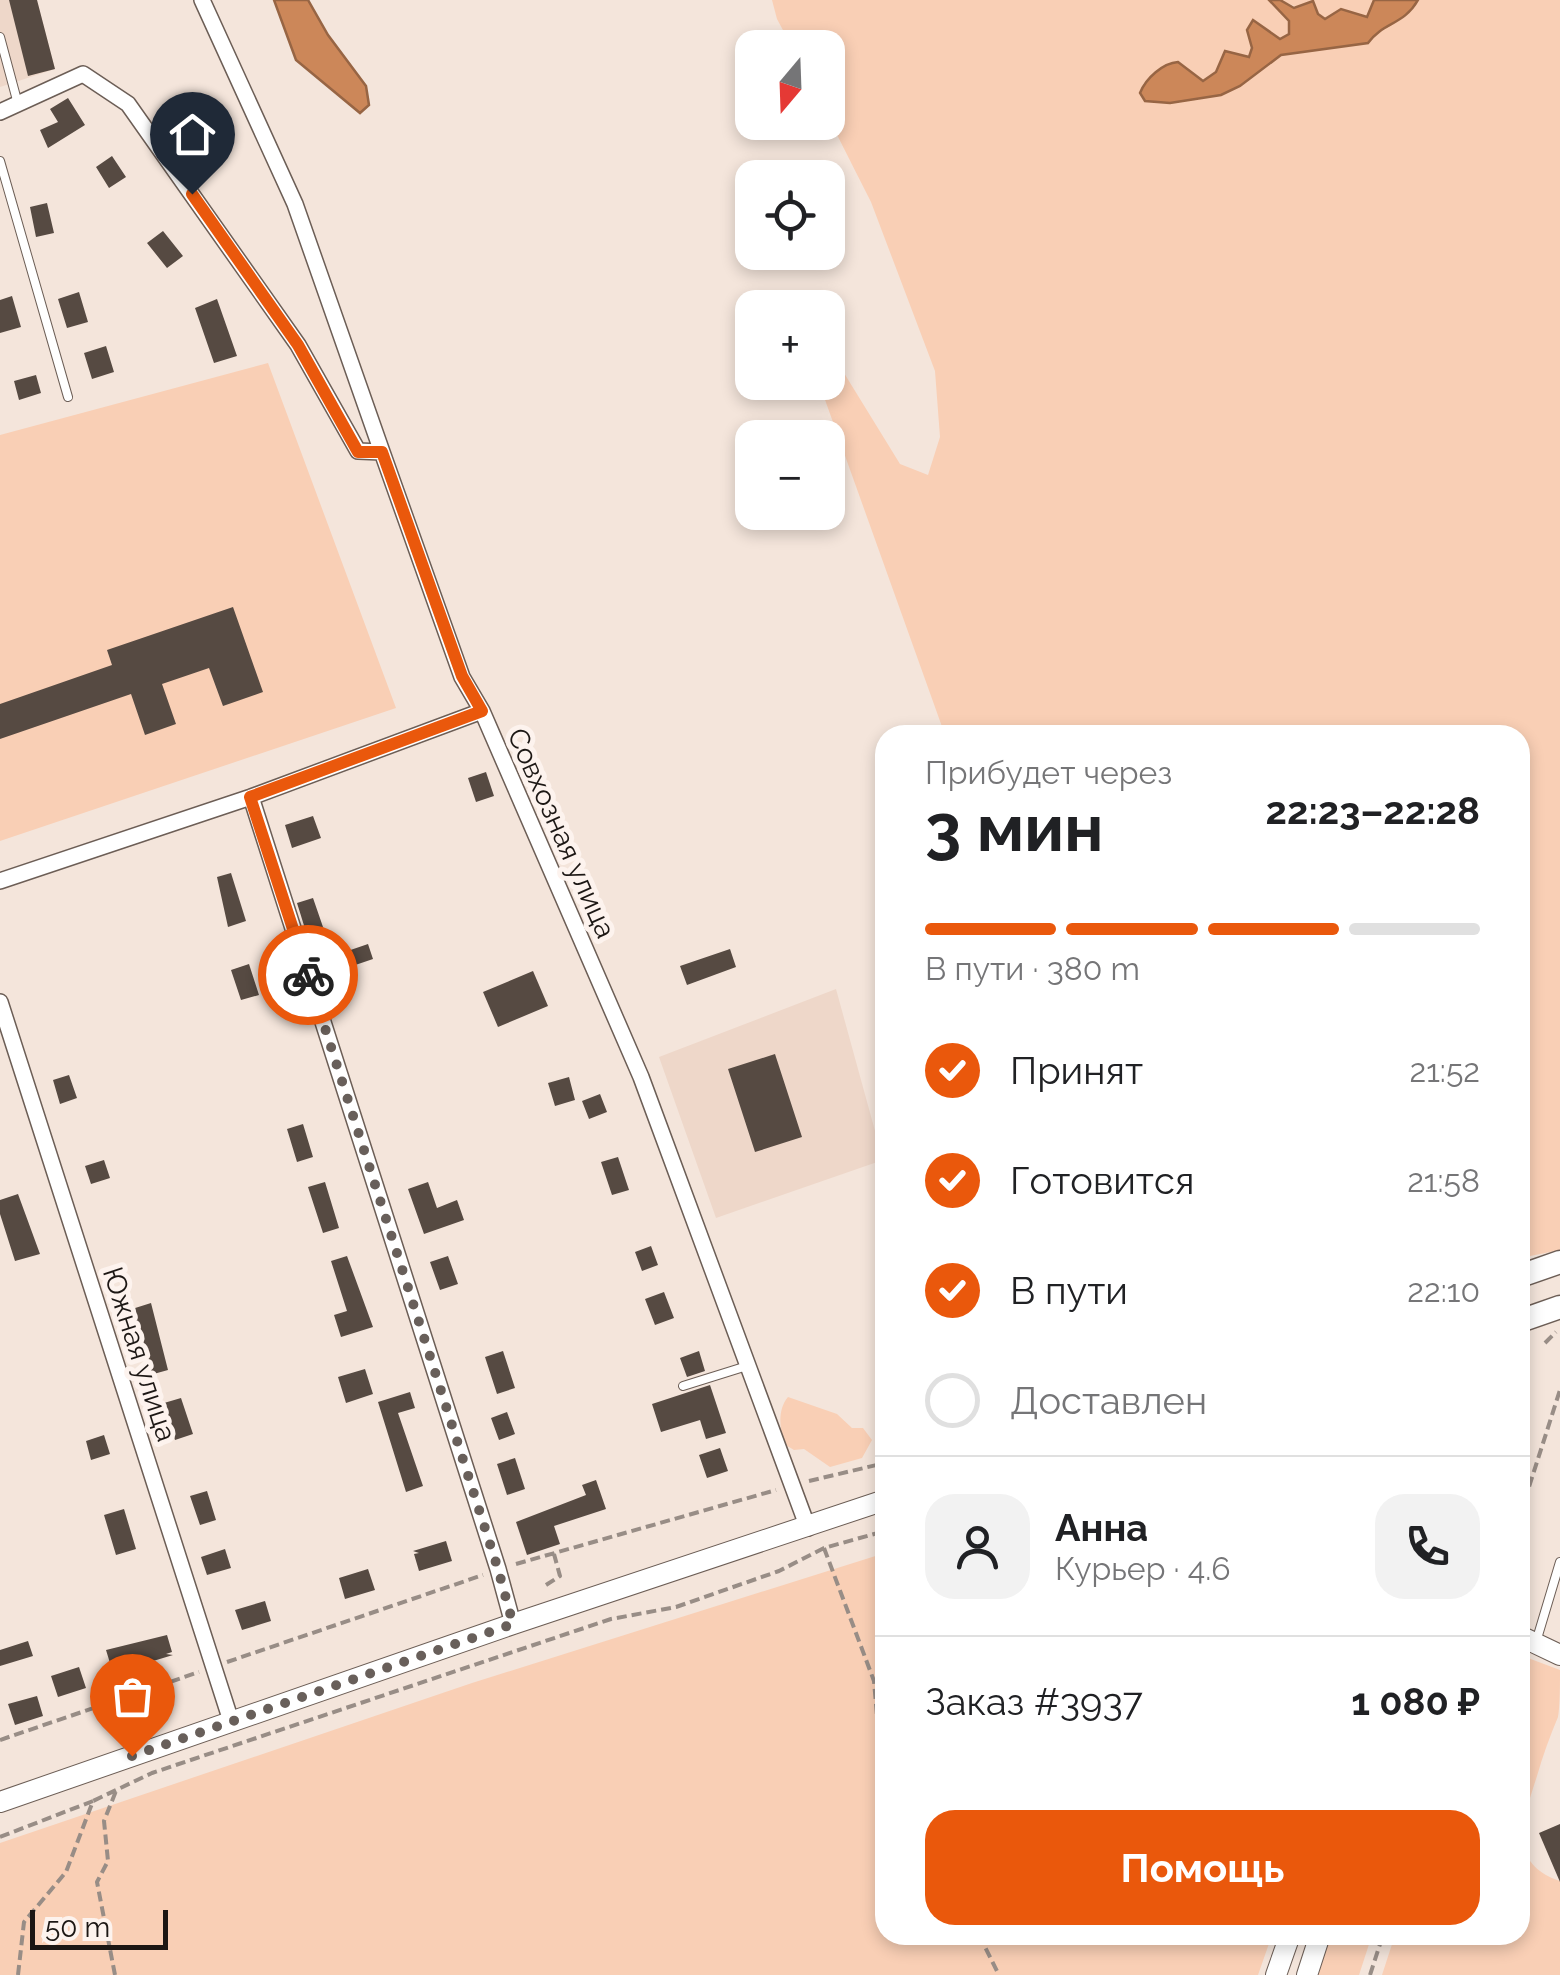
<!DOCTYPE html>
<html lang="ru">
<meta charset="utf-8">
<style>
:root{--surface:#fff;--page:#f2f2f2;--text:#202124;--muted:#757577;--line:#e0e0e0;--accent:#ea580c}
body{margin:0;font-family:Raleway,sans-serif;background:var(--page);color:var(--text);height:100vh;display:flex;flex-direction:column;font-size:38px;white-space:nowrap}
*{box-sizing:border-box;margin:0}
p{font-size:32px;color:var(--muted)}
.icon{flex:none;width:55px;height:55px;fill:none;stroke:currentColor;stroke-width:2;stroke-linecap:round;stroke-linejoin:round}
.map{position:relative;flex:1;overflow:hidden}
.details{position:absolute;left:875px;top:725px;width:655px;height:1220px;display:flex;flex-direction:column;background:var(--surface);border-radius:30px;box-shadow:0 5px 15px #0003}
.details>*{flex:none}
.needle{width:65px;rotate:199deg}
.tools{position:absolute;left:735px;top:30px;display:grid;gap:20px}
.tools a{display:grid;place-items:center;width:110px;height:110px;border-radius:20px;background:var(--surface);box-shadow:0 5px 15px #0003;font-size:50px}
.scale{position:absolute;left:30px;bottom:25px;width:138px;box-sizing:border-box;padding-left:10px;border:5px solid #1c1714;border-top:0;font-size:28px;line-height:35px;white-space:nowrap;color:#1c1714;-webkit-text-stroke:8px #fdf3ee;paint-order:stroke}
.pin{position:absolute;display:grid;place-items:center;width:85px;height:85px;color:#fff;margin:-102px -42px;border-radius:50% 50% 50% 0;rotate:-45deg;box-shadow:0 0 10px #0007}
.pin .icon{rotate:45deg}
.courier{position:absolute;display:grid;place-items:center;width:100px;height:100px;margin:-50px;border:8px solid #ea580c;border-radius:50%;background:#fff;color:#222;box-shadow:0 2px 12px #0007}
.overview em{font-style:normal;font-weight:700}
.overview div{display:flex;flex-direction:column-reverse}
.overview{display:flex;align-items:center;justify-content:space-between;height:170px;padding:0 50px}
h1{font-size:65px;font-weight:700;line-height:75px}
.bar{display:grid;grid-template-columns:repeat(4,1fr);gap:15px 10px;align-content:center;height:120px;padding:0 50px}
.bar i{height:12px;border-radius:8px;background:var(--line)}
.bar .on{background:var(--accent)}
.bar p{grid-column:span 4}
.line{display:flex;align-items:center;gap:25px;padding:0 50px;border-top:2px solid var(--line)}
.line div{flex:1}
.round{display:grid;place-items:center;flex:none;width:105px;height:105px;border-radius:30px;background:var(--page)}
ol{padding:0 50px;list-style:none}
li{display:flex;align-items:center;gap:30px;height:110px}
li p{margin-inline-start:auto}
li .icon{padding:10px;border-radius:50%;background:var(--accent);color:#fff;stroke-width:4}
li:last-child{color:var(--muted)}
li i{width:55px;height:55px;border:5px solid var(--line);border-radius:50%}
.primary-button{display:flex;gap:20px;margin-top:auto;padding:20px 50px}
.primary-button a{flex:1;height:115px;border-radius:30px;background:var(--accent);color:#fff;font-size:40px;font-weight:700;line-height:115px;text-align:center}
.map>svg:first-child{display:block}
</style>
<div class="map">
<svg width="1560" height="1975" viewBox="0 0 1560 1975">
<rect width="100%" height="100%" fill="#f4e5db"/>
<path fill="#eed7c9" d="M0 0H37L55 69 0 87Z
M836 989 883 1160 716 1218 659 1057Z"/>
<path fill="#f9cfb5" d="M772 0H1269L1289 21 1290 33 1281 39 1247 30 1252 48 1249 57 1203 81 1178 62 1143 84 1240 86 1281 55 1367 43C1383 22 1404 25 1418 0H1560V1250L1520 1258V735H945L819 383 828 382V347L900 464 928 475 940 437 935 371 871 202 828 117V48L792 47 777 19Z
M1280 0H1374L1367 17 1325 19Z
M268 363 396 708 0 841V435Z
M788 1397 837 1414 852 1428H863L872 1440 862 1458 830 1467 804 1449 794 1450 784 1444C780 1429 777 1410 788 1397Z
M885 1553V1935H1272L1258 1975H0V1843L472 1683Z
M1520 1655 1560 1670C1560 1684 1560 1706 1558 1717 1550 1736 1543 1755 1537 1776 1524 1817 1505 1863 1560 1881V1975H1382L1395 1935H1520Z
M1327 1935H1372L1359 1975H1314Z"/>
<path fill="#cc8759" stroke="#976544" stroke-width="2.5" d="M274 0H308L328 35 366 86 369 105 360 113 296 60Z
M1269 0H1280L1294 8 1313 1 1318 14 1325 19 1341 9 1367 17 1374 0H1418C1404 25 1383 22 1368 43L1281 55 1240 86 1221 95 1170 103 1145 101 1140 93C1146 78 1163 63 1178 62L1203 81 1216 72 1225 51 1249 57 1252 48 1247 30 1253 20 1280 39 1289 34V21Z"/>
<path fill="#564a42" d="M9 0H37L55 69 28 76Z
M68 98 85 125 48 148 40 130 58 122 50 109Z
M112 156 126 177 109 188 96 167Z
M47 203 54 233 36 237 30 207Z
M163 231 183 256 167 268 147 243Z
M79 292 88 322 67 328 58 299Z
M12 296 21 327 0 333V300Z
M217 299 237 356 214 363 195 308Z
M106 346 114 372 92 379 84 353Z
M36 375 41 393 19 400 14 381Z
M233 607 263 692 223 706 209 668 162 684 176 724 145 735 131 694 0 739V704L112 665 107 650Z
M486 772 494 796 476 802 468 778Z
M313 816 321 838 292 848 285 825Z
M231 873 246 921 228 927 217 877Z
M313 898 333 956 368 944 373 959 320 977 297 903Z
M730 949 736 967 687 985 680 966Z
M249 964 259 995 241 1000 231 970Z
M533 971 548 1006 498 1027 483 992Z
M775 1054 802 1137 755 1152 728 1069Z
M69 1075 77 1098 60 1104 53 1080Z
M569 1077 575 1100 555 1106 548 1083Z
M600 1094 607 1112 589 1119 582 1101Z
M303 1124 313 1157 297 1162 287 1129Z
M618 1157 629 1190 612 1195 601 1162Z
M104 1160 110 1178 91 1184 85 1166Z
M325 1182 339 1228 323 1233 308 1187Z
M428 1182 437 1208 457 1200 464 1220 424 1234 408 1189Z
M18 1194 40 1254 15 1261 0 1214V1200Z
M651 1246 658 1265 642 1271 635 1252Z
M347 1256 373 1327 341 1337 334 1315 347 1311 331 1261Z
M448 1256 458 1284 440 1290 430 1262Z
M664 1292 674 1318 655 1325 645 1299Z
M151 1303 168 1370 150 1375 132 1309Z
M503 1351 515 1388 497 1394 485 1357Z
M699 1351 705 1371 687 1377 680 1358Z
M365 1369 373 1394 346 1403 338 1377Z
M710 1385 726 1433 706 1439 700 1420 661 1432 652 1404Z
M410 1392 415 1408 398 1413 423 1486 406 1492 378 1402Z
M181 1398 193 1434 175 1440 164 1403Z
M507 1412 515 1434 499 1440 491 1418Z
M104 1435 110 1454 91 1460 86 1441Z
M720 1448 728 1471 707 1478 699 1455Z
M515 1458 525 1489 507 1495 497 1464Z
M596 1480 606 1509 554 1526 560 1544 527 1555 516 1522 586 1495 582 1485Z
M207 1491 216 1520 200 1525 190 1496Z
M124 1509 136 1549 116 1555 104 1515Z
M446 1541 452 1561 419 1571 414 1554 419 1553 413 1551Z
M225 1549 231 1568 207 1575 201 1557Z
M368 1569 375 1590 345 1599 339 1578Z
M265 1601 271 1621 242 1630 235 1610Z
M167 1635 172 1652 166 1654 173 1655 130 1668 134 1681 117 1686 106 1650Z
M28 1641 33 1656 0 1666V1650Z
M79 1667 86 1688 58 1697 51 1676Z
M37 1696 43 1716 15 1725 8 1704Z
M1560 1824V1882L1539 1833Z"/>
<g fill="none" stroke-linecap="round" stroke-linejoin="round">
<g stroke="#6c5e56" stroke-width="10">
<path id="lane" d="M0 37 18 104
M0 161 68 397
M683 1386 747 1366
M1536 1642 1560 1562"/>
</g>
<g stroke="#6c5e56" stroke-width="18">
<path id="street" d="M202 0 295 204 382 452
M0 112 83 74 128 104 298 345 358 451 382 452 462 677 482 711 641 1077 808 1528
M251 797 498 1569 513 1624
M0 881 251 797 482 711
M0 1002 231 1721"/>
</g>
<g stroke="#6c5e56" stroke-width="22">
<path id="secondary" d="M1520 1636 1560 1655
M0 1802 513 1624 885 1500
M1276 1975 1290 1935
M1307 1975 1320 1935"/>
</g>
<g stroke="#6c5e56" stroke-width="25">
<path id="primary" d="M1520 1276 1560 1262
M1520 1321 1560 1307"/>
</g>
<path stroke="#988d86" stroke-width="4" stroke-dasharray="10 5" stroke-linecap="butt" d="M1545 1343 1556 1332
M809 1481 885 1463
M1520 1515 1560 1390
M824 1548 874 1681 885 1808
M516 1564 776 1490
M546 1585 560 1576 554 1554
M227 1662 483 1575
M0 1740 199 1672
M0 1837 93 1801
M979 1935 999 1975
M18 1975 24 1922 66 1872 93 1801 152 1773 611 1619 676 1607 779 1571 824 1548 885 1531
M115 1975 97 1882 108 1861 104 1821 116 1791
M1370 1975 1383 1935"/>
<use href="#lane" stroke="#fff" stroke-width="8"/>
<use href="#street" stroke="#fff" stroke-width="15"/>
<use href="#secondary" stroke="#fff" stroke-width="20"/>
<use href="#primary" stroke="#fff" stroke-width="22"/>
</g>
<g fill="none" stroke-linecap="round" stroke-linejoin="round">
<path stroke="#685f5a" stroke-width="10" stroke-dasharray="0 18" d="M132 1756 513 1624 498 1569 308 975"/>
<path stroke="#ea580c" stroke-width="12" d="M192 194 298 345 358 452H382L462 676 482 711 250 797 308 975"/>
</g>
<g text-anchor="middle" stroke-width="10" stroke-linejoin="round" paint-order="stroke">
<g font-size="28" fill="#1c1714" stroke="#fdf3ee">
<text transform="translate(562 833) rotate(66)" y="10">Совхозная улица</text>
<text transform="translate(140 1354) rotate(72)" y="10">Южная улица</text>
</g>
</g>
</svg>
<div class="tools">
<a><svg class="needle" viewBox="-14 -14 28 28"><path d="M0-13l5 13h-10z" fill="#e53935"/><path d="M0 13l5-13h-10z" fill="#757577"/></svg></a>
<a><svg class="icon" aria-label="locate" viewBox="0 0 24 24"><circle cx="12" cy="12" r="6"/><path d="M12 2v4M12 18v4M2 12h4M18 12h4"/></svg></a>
<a>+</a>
<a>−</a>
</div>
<div class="scale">50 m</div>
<div class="pin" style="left:132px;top:1756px;background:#ea580c"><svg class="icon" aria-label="bag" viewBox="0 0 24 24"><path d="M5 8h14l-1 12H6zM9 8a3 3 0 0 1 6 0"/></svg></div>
<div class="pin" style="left:192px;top:194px;background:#1f2937"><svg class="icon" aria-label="home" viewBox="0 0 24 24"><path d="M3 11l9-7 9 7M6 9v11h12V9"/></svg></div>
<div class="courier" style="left:308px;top:975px"><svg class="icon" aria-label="bike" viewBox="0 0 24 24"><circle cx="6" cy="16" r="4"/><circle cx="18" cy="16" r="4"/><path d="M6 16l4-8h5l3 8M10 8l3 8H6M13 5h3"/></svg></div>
<section class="details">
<div class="overview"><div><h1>3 мин</h1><p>Прибудет через</p></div><em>22:23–22:28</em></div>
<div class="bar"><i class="on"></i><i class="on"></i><i class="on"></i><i></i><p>В пути · 380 m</p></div>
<ol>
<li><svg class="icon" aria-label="check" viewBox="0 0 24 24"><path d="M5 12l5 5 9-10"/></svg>Принят<p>21:52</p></li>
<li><svg class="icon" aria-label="check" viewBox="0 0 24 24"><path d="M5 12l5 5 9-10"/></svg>Готовится<p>21:58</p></li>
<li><svg class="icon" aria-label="check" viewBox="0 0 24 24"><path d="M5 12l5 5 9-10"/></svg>В пути<p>22:10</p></li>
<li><i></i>Доставлен</li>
</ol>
<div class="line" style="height:180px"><a class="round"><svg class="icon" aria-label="person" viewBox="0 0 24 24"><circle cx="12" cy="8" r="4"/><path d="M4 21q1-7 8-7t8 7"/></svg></a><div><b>Анна</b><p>Курьер · 4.6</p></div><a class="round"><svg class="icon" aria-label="phone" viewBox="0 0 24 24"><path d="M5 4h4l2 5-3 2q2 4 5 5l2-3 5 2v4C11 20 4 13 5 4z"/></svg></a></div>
<div class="line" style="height:130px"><div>Заказ #3937</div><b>1 080 ₽</b></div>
<div class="primary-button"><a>Помощь</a></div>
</section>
</div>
